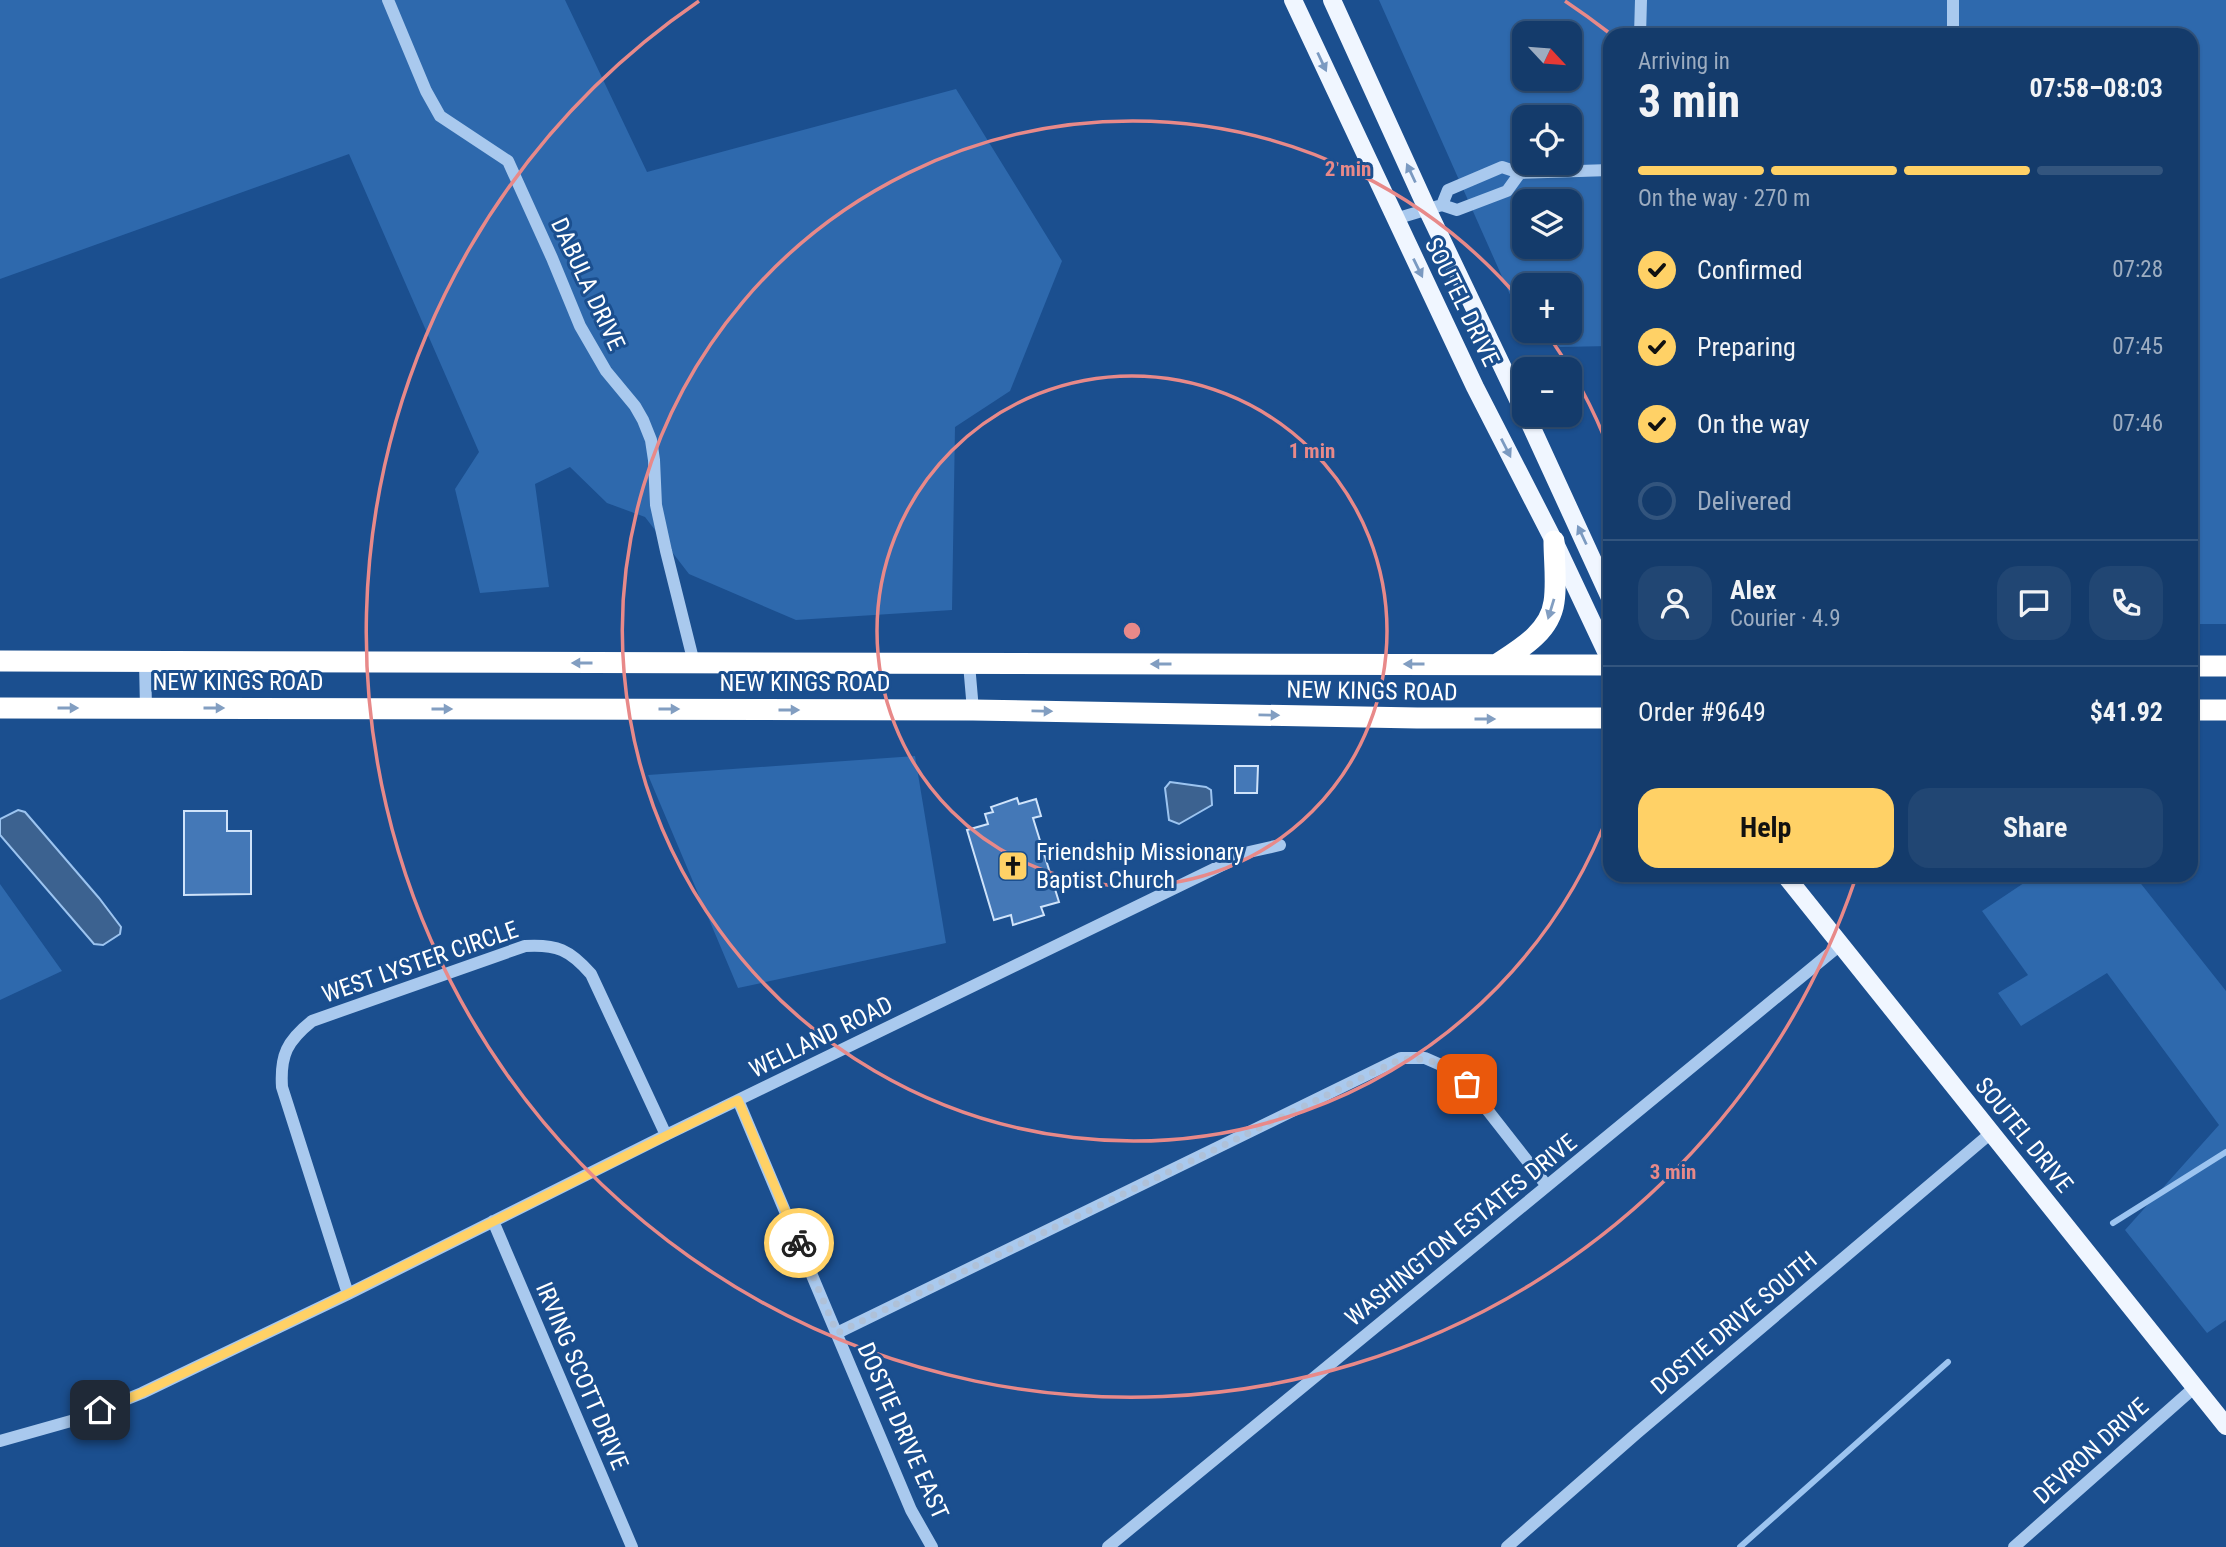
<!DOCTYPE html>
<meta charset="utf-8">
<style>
:root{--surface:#143b6b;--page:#214673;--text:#f1f3f6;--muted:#9dadc1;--line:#33557e;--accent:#ffd166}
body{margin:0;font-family:"Roboto Condensed",sans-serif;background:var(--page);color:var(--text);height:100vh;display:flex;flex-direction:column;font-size:26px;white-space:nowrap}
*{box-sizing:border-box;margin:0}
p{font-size:23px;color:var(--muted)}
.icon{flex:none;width:38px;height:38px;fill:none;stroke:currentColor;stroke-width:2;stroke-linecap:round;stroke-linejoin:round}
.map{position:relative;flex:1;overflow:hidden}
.sheet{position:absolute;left:1603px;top:28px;width:595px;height:854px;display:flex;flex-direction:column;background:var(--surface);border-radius:21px;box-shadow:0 2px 5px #0004,0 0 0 2px var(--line)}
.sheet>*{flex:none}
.needle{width:46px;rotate:116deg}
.tools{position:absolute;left:1512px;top:21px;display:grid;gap:14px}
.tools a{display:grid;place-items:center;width:70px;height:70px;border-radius:14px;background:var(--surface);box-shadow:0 2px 5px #0004,0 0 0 2px var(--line);font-size:35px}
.pin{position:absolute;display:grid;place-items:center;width:60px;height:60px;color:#fff;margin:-30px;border-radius:14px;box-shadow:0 4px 10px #0006}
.courier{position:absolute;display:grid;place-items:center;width:70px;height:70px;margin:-35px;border:5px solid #ffd166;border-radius:50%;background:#fff;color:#222;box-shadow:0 2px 9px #0007}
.head em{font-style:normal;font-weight:700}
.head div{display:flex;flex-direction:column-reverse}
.head{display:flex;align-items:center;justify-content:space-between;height:119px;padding:0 35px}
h1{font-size:46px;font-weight:700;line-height:52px}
.bar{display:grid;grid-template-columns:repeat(4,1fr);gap:10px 7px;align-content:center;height:84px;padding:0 35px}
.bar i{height:9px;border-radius:5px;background:var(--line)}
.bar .active{background:var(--accent)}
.bar p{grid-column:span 4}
.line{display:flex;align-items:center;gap:18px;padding:0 35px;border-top:2px solid var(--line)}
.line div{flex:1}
.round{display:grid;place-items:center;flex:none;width:74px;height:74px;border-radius:21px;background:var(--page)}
ol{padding:0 35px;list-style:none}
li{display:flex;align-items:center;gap:21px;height:77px}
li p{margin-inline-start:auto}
li .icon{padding:7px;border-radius:50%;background:var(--accent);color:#111;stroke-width:4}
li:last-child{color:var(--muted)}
li i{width:38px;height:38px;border:4px solid var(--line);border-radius:50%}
.primary-button{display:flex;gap:14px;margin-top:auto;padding:14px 35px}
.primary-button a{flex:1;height:80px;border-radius:21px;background:var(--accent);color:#111;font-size:28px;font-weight:700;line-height:80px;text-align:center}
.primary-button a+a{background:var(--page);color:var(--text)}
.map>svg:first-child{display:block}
</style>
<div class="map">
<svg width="2226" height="1547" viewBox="0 0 2226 1547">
<rect width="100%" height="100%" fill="#1b4f8f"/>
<path fill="#2e69ad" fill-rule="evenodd" d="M0 0H565L647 172 956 89 1062 261 1010 391 955 427 952 610 796 620 689 574 645 517 607 503 570 467 535 484 549 587 480 593 455 489 479 452 349 154 0 279Z
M1379 0H2226V624H2191V35H1610V346L1560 347 1532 331H1570V285H1524V326ZM1524 33H1570V79H1524ZM1524 117H1570V163H1524ZM1524 201H1570V247H1524Z
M915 756 946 943 738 988 648 775Z
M2036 875H2134L2226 991V1320L2207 1333 2125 1230 2219 1125 2107 973 2021 1026 1998 993 2028 975 1982 911Z
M0 884 62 971 0 1000Z"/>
<path fill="#3c6290" stroke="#9cc4f0" stroke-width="2" d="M1170 782 1206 787 1211 790 1212 805 1179 824 1169 820 1165 788Z
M18 810 25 812 99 898 121 927 120 934 103 945 94 944 0 835V819Z"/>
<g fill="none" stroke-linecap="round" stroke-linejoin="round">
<path stroke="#9cc4f0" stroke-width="6" d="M2113 1223 2226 1152
M1740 1547 1948 1362"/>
</g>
<path fill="#4478b7" stroke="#cfe3fa" stroke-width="2" d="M1235 766H1258L1257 793H1235Z
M1017 798 1019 804 1036 799 1041 816 1033 818 1059 902 1041 907 1044 915 1013 925 1011 915 994 920 967 830 988 824 985 814 993 812 991 807Z
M184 811H227V831H251V894L184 895Z"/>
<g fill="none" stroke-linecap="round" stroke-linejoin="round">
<path stroke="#a9c9ee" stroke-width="12" d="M388 0 426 91 440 116 508 161 552 258 580 326 606 371 635 406 643 420 651 440 654 460 656 505 666 551 694 663
M1640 35 1641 0
M1953 35V0
M1442 205 1448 190 1502 167 1520 173 1610 170
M1395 219 1442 205 1457 210 1507 191 1520 173
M145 662 146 708
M969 664 973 710
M738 1100 911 1510 932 1547
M493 1221 632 1547
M348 1294 282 1087C280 1055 287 1041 312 1021L525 946C557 944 570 950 591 974L666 1135
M837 1333 1401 1058H1425L1450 1069 1467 1084 1547 1186
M0 1441 78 1419 142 1393 348 1294 666 1135 1249 852 1280 845
M1108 1547 1840 945
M1507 1547 1637 1433 1991 1133
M2014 1547 2195 1387"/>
<path stroke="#f0f6ff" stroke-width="18" d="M1293 0 1475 387 1554 541 1610 660
M1332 0 1428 211 1524 412
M1526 415 1610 598
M1785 875 2226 1426"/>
<path stroke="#fff" stroke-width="21" d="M0 661 1610 665
M1497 664C1520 649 1550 632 1554 602 1557 582 1554 561 1554 541
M2191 666H2226
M0 708 973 710 1417 718H1610
M2191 710H2226"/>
</g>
<defs><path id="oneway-solid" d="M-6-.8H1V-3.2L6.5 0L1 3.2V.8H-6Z" transform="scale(1.75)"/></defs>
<g fill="#7b9ac1">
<use href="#oneway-solid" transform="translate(1322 62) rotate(65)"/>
<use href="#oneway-solid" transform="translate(1411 173) rotate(-115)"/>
<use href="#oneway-solid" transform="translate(1418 268) rotate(64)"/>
<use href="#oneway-solid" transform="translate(1506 448) rotate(63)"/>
<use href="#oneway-solid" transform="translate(1582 535) rotate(-115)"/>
</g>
<g fill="#829ec1">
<use href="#oneway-solid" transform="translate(1551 609) rotate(107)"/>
<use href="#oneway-solid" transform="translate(582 663) rotate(-180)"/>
<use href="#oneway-solid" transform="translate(1161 664) rotate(-180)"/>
<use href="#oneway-solid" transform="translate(1414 664) rotate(-180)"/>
<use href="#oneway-solid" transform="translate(68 708)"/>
<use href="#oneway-solid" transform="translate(214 708)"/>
<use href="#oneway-solid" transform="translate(442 709)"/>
<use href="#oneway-solid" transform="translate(669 709)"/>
<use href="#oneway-solid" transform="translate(789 710)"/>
<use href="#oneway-solid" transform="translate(1042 711) rotate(1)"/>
<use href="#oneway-solid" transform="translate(1269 715) rotate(1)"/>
<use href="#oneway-solid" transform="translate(1485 719)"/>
</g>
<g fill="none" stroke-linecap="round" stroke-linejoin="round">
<path stroke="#afc1d8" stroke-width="7" stroke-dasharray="0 12.6" d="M799 1243 837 1333 1401 1059C1433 1058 1443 1063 1467 1084"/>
<path stroke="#ffd166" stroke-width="9" d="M100 1410 142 1393 325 1305 738 1100 799 1243"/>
</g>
<g fill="none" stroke="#e88989" stroke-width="3.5">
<circle cx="1132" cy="631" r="255"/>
<path d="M1610 810A510 510 0 1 1 1523 303M1545 331A510 510 0 0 1 1610 452"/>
<path d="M1855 880A765 765 0 1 1 699 1M1565 1A765 765 0 0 1 1608 32"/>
</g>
<defs>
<g id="church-square" transform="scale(1.575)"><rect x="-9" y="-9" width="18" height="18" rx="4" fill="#ffd166" stroke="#1b4f8f"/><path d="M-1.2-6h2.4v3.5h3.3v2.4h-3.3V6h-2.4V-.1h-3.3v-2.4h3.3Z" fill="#111"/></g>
</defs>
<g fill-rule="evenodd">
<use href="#church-square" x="1013" y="866"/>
</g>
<g text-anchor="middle" stroke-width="6" stroke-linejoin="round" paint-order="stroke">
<g font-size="24" fill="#fff" stroke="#1b4f8f">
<text transform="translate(588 284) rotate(65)" y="8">DABULA DRIVE</text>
<text transform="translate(1462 302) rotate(64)" y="8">SOUTEL DRIVE</text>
<text x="238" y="690">NEW KINGS ROAD</text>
<text x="805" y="691">NEW KINGS ROAD</text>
<text transform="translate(1372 691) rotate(1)" y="8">NEW KINGS ROAD</text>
<text transform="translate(420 962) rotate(-19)" y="8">WEST LYSTER CIRCLE</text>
<text transform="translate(821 1037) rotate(-26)" y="8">WELLAND ROAD</text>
<text transform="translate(2024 1135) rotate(51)" y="8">SOUTEL DRIVE</text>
<text transform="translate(1461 1230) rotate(-39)" y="8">WASHINGTON ESTATES DRIVE</text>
<text transform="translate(1734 1323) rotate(-40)" y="8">DOSTIE DRIVE SOUTH</text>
<text transform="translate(582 1376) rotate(67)" y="8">IRVING SCOTT DRIVE</text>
<text transform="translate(903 1431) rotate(66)" y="8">DOSTIE DRIVE EAST</text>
<text transform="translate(2091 1451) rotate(-42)" y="8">DEVRON DRIVE</text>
</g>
<g font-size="24" fill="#fff" stroke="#1b4f8f" text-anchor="start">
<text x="1036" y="860">Friendship Missionary<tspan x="1036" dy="28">Baptist Church</tspan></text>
</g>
</g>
<circle cx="1132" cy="631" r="10" fill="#e88989" stroke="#1b4f8f" stroke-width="3.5"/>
<g font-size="21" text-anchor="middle" font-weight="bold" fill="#e88989" stroke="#1b4f8f" stroke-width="6" stroke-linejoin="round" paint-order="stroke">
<text x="1348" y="176">2 min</text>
<text x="1312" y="458">1 min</text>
<text x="1673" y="1179">3 min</text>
</g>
</svg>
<div class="tools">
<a><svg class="needle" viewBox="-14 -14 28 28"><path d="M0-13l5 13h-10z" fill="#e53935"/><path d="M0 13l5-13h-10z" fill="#9dadc1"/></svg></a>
<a><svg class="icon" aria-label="locate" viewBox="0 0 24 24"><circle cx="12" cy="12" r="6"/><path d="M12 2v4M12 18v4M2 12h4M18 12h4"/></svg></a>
<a><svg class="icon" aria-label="layers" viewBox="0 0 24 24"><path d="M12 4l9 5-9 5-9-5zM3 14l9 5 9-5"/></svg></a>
<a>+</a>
<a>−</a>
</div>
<div class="pin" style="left:1467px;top:1084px;background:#ea580c"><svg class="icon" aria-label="bag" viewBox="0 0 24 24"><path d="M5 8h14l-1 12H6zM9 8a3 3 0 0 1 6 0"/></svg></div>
<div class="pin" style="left:100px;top:1410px;background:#1f2937"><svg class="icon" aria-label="home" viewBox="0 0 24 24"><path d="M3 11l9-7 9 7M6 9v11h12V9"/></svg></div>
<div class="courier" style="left:799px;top:1243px"><svg class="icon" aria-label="bike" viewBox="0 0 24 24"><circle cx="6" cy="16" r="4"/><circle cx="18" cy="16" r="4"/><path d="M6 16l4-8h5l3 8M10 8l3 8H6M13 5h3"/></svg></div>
<section class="sheet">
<div class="head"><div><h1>3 min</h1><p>Arriving in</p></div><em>07:58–08:03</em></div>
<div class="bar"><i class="active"></i><i class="active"></i><i class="active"></i><i></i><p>On the way · 270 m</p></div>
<ol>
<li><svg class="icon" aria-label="check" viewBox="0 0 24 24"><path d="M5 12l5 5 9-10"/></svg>Confirmed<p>07:28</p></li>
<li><svg class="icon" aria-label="check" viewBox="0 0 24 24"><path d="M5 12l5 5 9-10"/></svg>Preparing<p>07:45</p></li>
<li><svg class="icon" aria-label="check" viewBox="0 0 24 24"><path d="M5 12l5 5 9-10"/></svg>On the way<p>07:46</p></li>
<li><i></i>Delivered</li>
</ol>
<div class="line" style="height:126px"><a class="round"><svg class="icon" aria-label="person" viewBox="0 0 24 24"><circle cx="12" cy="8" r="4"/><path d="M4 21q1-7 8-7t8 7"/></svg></a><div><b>Alex</b><p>Courier · 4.9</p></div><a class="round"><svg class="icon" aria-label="chat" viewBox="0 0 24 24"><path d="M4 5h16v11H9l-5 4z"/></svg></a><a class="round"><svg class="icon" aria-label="phone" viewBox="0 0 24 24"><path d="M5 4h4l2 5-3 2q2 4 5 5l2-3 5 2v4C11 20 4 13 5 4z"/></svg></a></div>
<div class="line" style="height:91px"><div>Order #9649</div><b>$41.92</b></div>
<div class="primary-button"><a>Help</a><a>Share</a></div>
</section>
</div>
